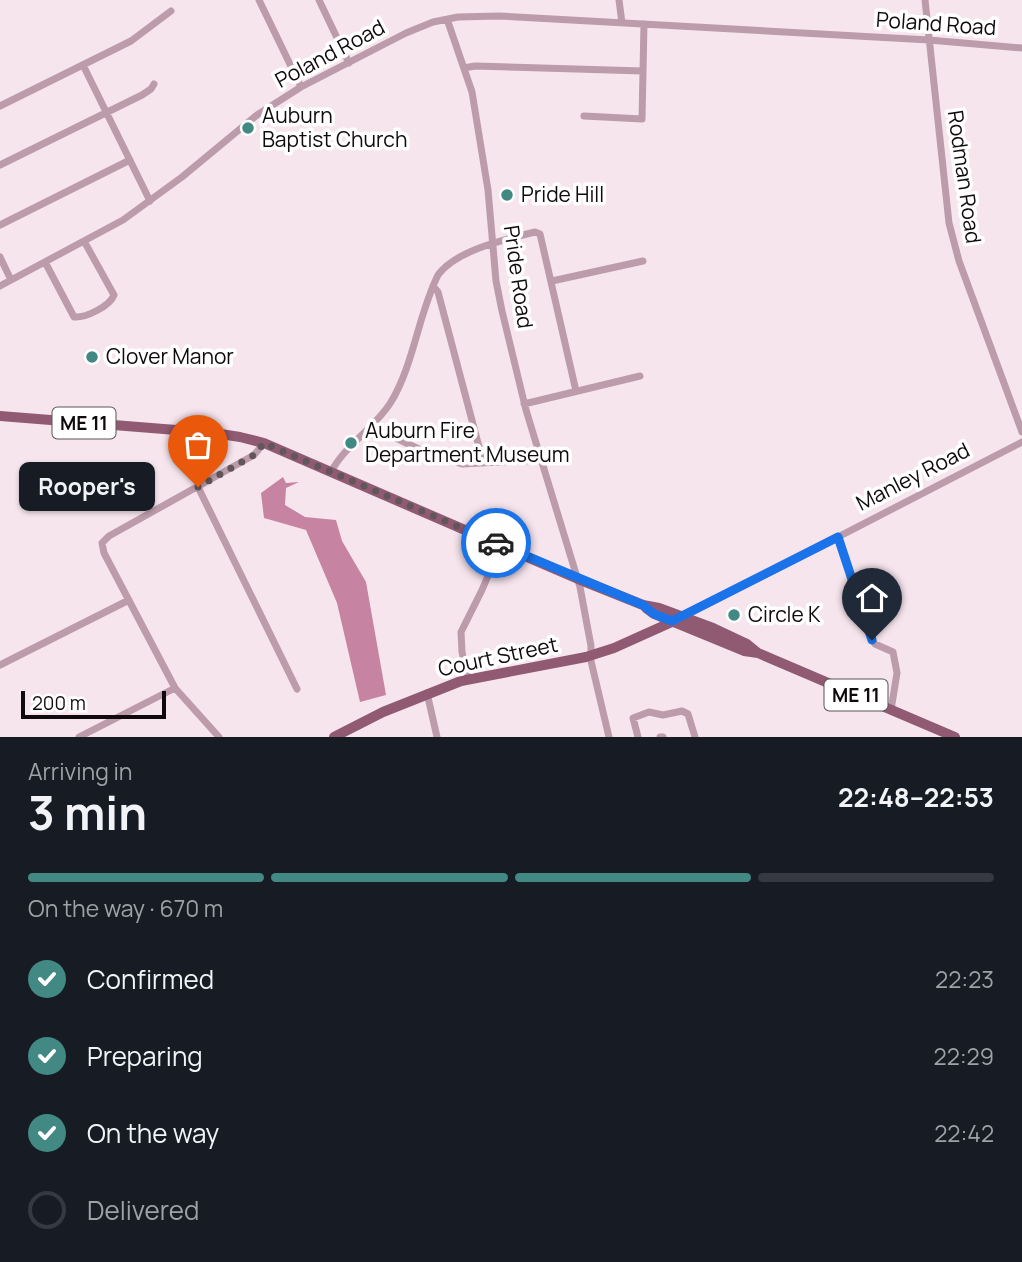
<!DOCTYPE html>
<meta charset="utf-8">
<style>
:root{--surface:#171b24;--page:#242831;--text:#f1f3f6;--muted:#9ea1a6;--line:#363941;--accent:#428984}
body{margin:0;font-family:Manrope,sans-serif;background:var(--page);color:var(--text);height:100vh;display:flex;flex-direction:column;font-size:26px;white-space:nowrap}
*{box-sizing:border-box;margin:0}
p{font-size:23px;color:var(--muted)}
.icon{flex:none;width:38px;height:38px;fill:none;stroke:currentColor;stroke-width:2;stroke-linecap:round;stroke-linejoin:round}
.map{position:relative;height:737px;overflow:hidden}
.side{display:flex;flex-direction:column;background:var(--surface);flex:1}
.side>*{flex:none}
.scale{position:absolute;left:21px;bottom:18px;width:145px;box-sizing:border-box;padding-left:7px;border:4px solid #100a0c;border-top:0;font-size:19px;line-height:24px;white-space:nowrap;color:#100a0c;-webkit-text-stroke:5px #fff;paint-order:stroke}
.pin{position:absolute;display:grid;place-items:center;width:60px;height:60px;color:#fff;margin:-72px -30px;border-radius:50% 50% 50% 0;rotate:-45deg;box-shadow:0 0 7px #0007}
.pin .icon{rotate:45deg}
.courier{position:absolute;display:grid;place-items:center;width:70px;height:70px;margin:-35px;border:5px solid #1a73e8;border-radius:50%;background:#fff;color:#222;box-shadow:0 2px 9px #0007}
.bubble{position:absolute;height:49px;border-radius:10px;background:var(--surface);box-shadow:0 2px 5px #0004;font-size:23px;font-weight:700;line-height:49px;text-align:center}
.overview em{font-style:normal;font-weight:700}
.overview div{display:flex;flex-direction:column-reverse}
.overview{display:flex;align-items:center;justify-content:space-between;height:119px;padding:0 28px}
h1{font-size:46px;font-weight:700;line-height:52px}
.bar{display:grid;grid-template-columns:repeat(4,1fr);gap:10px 7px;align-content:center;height:84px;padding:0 28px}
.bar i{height:9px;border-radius:5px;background:var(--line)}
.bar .selected{background:var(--accent)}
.bar p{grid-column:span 4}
ol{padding:0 28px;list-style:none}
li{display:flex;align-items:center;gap:21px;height:77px}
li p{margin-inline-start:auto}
li .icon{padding:7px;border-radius:50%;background:var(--accent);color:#fff;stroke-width:4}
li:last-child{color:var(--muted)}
li i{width:38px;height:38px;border:4px solid var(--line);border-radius:50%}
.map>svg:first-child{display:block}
</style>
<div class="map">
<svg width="1022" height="737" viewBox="0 0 1022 737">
<rect width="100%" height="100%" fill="#f7e5ed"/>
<path fill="#c783a2" d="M283 477 286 483 299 482 286 488 285 505 305 517 336 520 342 541 366 582 386 695 360 702 337 603 306 530 264 518 261 493Z"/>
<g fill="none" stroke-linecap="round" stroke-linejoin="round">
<path stroke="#bc9caa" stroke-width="7" d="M259 0 301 87
M319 0 349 63
M619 0 622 23
M925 0 949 223 959 261 1022 432
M447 19 472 92 488 190 496 281 502 311 526 410 580 587 591 646V661L609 737
M83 65 150 201
M464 68 475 66 643 71
M0 106 131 41 171 11
M584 116 642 119 644 24
M0 165 142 95 151 89 154 84
M0 225 130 160
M0 257 11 280
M45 262 74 317C86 318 110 306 114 295L84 241
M552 281 643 261
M0 286 123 220 182 177 257 115 301 87 406 33 433 22 458 17 499 16 929 40 1022 48
M433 286 438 292 483 462
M524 404 640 376
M371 426 427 453 462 464 542 460
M331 472C345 445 375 428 391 402 414 364 418 315 438 275 456 250 506 239 535 232L540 234 576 391
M198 487 297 689
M838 536 870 636 875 644 893 652 897 673 891 710
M683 617 1022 442
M0 665 129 600
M468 679 462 652 461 632 482 590 501 545
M427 693 437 737
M79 737 175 688
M219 737 175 688 104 553 102 543 109 536 254 455 264 443
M638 737 633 718 649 712 663 715 682 711 688 714 695 737
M660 737H663"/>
<path stroke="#915a73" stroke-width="10" d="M0 416 214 433 240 437 264 443 578 579 643 605 659 608 713 628 747 644 758 653
M646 608 654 614 744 651 758 653 955 737
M334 737 383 712 461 681 586 657 614 648 683 617"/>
</g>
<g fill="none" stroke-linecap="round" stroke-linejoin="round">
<path stroke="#61575b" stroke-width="7" stroke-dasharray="0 12.6" d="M198 487 254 455 264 443 496 543"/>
<path stroke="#1a73e8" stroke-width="9" d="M496 543 643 605 654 614 672 621 838 537 872 640"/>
</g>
<g fill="#428984" stroke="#fff" stroke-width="2.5">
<circle cx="248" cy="128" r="7"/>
<circle cx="507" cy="195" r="7"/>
<circle cx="92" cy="357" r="7"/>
<circle cx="351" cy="443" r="7"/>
<circle cx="734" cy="615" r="7"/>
</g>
<g text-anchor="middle" stroke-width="7" stroke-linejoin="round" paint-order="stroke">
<g fill="#fff" stroke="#585455" stroke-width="2">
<rect x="52.5" y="407.5" width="63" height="31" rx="5"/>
<rect x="824.5" y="679.5" width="63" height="31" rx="5"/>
</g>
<g font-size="19" font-weight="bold" fill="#100a0c">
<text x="84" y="430">ME 11</text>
<text x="856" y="702">ME 11</text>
</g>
<g font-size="21" fill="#100a0c" stroke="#fff">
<text transform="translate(936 24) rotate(4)" y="7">Poland Road</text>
<text transform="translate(330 54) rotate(-28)" y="7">Poland Road</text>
<text transform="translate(964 177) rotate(82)" y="7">Rodman Road</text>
<text transform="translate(518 277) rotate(82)" y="7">Pride Road</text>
<text transform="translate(913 477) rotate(-27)" y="7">Manley Road</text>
<text transform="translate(498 657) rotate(-12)" y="7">Court Street</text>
</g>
<g font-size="21" fill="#100a0c" stroke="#fff" text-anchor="start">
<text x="262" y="123">Auburn<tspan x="262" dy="24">Baptist Church</tspan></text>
<text x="521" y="202">Pride Hill</text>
<text x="106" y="364">Clover Manor</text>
<text x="365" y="438">Auburn Fire<tspan x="365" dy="24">Department Museum</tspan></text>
<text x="748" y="622">Circle K</text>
</g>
</g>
</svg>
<div class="scale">200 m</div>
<div class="pin" style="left:198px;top:487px;background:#ea580c"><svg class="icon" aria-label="bag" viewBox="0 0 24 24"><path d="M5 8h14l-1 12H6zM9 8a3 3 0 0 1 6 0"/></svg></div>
<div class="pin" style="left:872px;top:640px;background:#1f2937"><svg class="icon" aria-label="home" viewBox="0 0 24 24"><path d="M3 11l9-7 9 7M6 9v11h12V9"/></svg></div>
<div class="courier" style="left:496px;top:543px"><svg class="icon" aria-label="car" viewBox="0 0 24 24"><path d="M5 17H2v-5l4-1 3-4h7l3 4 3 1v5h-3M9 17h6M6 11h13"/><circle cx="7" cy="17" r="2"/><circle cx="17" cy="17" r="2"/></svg></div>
<div class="bubble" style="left:19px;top:462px;width:136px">Rooper's</div>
</div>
<section class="side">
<div class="overview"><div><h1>3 min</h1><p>Arriving in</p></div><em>22:48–22:53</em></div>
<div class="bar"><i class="selected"></i><i class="selected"></i><i class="selected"></i><i></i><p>On the way · 670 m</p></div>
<ol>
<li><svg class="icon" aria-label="check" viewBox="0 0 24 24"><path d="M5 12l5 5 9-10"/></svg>Confirmed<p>22:23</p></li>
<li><svg class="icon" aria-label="check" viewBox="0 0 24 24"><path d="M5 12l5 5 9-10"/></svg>Preparing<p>22:29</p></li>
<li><svg class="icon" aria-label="check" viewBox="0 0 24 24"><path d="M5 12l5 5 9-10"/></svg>On the way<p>22:42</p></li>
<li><i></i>Delivered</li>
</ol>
</section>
